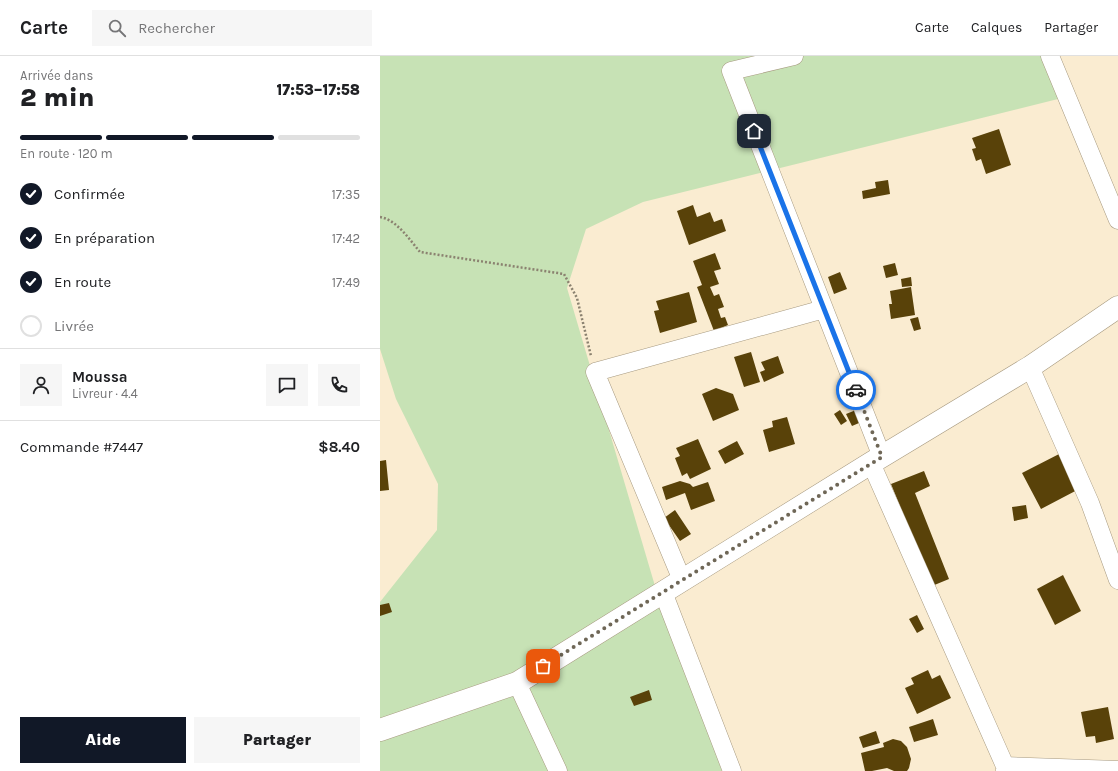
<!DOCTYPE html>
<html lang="fr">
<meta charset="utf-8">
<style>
:root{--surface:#fff;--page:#f6f6f6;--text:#202124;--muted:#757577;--line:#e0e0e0;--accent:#111827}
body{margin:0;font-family:Karla,sans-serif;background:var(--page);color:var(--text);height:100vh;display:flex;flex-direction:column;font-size:15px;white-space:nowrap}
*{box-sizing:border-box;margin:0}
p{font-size:13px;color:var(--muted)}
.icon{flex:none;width:22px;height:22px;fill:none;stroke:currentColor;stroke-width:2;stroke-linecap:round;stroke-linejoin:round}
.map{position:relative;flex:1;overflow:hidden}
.drawer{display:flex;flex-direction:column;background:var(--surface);width:380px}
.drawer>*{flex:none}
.pin{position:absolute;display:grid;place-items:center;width:34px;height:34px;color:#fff;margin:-17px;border-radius:8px;box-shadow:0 2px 6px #0006}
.courier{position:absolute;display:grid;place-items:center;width:40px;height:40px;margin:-20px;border:3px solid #1a73e8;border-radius:50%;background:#fff;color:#222;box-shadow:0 1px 5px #0007}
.head em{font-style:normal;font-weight:800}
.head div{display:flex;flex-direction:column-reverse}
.head{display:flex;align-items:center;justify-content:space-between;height:68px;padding:0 20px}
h1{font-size:26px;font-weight:800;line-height:30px}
.bar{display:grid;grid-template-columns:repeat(4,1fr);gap:6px 4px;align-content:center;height:48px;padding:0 20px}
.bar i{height:5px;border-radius:3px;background:var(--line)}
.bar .on{background:var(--accent)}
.bar p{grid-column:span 4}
.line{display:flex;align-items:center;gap:10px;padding:0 20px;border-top:1px solid var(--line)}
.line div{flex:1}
.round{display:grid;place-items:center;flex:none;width:42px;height:42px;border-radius:0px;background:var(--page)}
ol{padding:0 20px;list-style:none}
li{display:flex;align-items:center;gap:12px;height:44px}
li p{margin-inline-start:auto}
li .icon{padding:4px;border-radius:50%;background:var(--accent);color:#fff;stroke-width:4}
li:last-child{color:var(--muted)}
li i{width:22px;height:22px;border:2px solid var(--line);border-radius:50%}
.button{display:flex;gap:8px;margin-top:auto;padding:8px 20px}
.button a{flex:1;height:46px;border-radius:0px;background:var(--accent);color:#fff;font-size:16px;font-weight:800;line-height:46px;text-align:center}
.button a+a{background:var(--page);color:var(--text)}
header{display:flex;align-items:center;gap:24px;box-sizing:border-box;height:56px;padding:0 20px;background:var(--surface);border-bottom:1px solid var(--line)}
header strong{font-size:19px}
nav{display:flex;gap:22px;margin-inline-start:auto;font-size:14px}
.search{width:280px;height:36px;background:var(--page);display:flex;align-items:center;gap:10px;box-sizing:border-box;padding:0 14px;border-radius:0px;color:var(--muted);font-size:15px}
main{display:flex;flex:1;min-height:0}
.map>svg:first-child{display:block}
</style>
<header>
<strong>Carte</strong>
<div class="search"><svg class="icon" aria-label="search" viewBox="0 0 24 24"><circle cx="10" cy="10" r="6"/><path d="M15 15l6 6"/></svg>Rechercher</div>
<nav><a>Carte</a><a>Calques</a><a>Partager</a></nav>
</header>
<main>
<section class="drawer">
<div class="head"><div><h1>2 min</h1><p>Arrivée dans</p></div><em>17:53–17:58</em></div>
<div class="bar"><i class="on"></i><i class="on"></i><i class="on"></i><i></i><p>En route · 120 m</p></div>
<ol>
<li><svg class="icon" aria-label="check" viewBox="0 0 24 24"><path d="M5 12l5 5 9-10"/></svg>Confirmée<p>17:35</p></li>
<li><svg class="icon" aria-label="check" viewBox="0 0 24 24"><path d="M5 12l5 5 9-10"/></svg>En préparation<p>17:42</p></li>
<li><svg class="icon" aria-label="check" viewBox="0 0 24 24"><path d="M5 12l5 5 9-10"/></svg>En route<p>17:49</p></li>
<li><i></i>Livrée</li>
</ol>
<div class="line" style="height:72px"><a class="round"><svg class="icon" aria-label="person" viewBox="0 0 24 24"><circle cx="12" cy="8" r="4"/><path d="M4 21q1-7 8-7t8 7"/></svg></a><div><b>Moussa</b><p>Livreur · 4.4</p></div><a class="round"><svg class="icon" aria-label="chat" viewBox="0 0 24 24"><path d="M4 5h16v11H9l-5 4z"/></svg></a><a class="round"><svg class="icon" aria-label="phone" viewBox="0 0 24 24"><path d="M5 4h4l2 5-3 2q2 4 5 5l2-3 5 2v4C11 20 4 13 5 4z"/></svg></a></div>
<div class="line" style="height:52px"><div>Commande #7447</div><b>$8.40</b></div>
<div class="button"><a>Aide</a><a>Partager</a></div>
</section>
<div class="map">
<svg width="738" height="715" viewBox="0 0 738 715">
<rect width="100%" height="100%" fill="#faecd1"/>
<path fill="#c7e2b5" d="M0 0H661L678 43 263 146 206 173 187 232 275 530 342 715H0V546L57 474 58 428 16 343 0 293Z"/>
<path fill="#594209" d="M619 73 631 109 606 118 601 103 596 105 592 93 596 92 592 82Z
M508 124 510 138 483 143 482 135 496 132 495 126Z
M313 149 317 161 330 156 334 166 342 163 346 175 309 189 297 155Z
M335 197 341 213 334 215 339 228 330 231 334 240 339 238 344 251 338 253 341 262 345 261 348 269 334 275 317 231 322 229 313 205Z
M515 207 518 219 506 222 503 210Z
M460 216 467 233 454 238 448 221Z
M531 221 532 230 522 231 521 223Z
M531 231 535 259 511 263 509 248H512L510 235Z
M309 236 317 266 280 277 274 255 279 254 276 245Z
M538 261 541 273 534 275 530 263Z
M371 296 380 326 364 331 354 301Z
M398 300 404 317 384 326 380 316 385 314 381 306Z
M336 332 353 338 359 354 333 365 322 338Z
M486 350 479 367 472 370 466 358Z
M460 354 467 365 461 369 454 358Z
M407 361 415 388 389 396 383 374 393 371 392 365Z
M318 383 331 413 310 423 307 417 302 420 295 402 300 400 296 392Z
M357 385 364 398 345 408 338 395Z
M683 396 701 432 661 453 642 417Z
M6 404 9 434 0 435V405Z
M544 415 550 430 535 437 569 523 552 530 511 428Z
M300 425 310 428 313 431 328 426 335 445 311 454 305 437 286 444 282 431Z
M646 449 648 462 634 465 632 451Z
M295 454 311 478 300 485 284 462Z
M683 519 701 555 675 569 657 533Z
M9 547 12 556 0 560V549Z
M537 559 544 573 537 577 529 563Z
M548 614 552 623 560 619 571 642 537 658 525 632 534 628 531 622Z
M269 634 272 644 254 650 250 641Z
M728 651 734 683 716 687 715 680 706 681 701 656Z
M553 663 558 679 534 686 529 671Z
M496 675 500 687 483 692 479 681Z
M513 683 521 685 527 691 531 703 529 712 527 715H514L507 712 492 715H485L481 697 504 691 503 687Z"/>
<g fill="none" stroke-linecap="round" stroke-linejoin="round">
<g stroke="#a79a80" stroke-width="19">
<path id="minor" d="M414 0 351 15 502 401
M670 0 738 164
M650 311 710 447 738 524
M491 407 625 710V715
M302 524 215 316 444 253
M283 536 352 715
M137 627 178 715
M625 710 738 714"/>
</g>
<g stroke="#a79a80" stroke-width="23">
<path id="tertiary" d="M0 674 137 627 491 407 650 311 738 251"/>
</g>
<path stroke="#8b8270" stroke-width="2.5" stroke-dasharray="2 2" stroke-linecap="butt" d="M0 161C17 164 29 183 40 196L184 218 197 242 211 300"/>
<use href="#minor" stroke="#fff" stroke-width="18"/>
<use href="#tertiary" stroke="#fff" stroke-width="22"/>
</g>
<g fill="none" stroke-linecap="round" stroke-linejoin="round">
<path stroke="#6f6757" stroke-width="4" stroke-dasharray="0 7.2" d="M163 610 502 401 476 334"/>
<path stroke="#1a73e8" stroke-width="5" d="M374 75 476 334"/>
</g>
</svg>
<div class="pin" style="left:163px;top:610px;background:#ea580c"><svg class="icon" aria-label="bag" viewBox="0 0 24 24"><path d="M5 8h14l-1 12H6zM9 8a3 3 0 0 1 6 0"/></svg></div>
<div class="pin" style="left:374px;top:75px;background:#1f2937"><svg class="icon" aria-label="home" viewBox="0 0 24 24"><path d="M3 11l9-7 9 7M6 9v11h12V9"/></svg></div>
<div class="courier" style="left:476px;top:334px"><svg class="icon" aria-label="car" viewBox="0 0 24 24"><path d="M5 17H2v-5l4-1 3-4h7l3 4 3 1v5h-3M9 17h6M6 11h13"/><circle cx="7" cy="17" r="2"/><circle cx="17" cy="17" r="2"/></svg></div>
</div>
</main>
